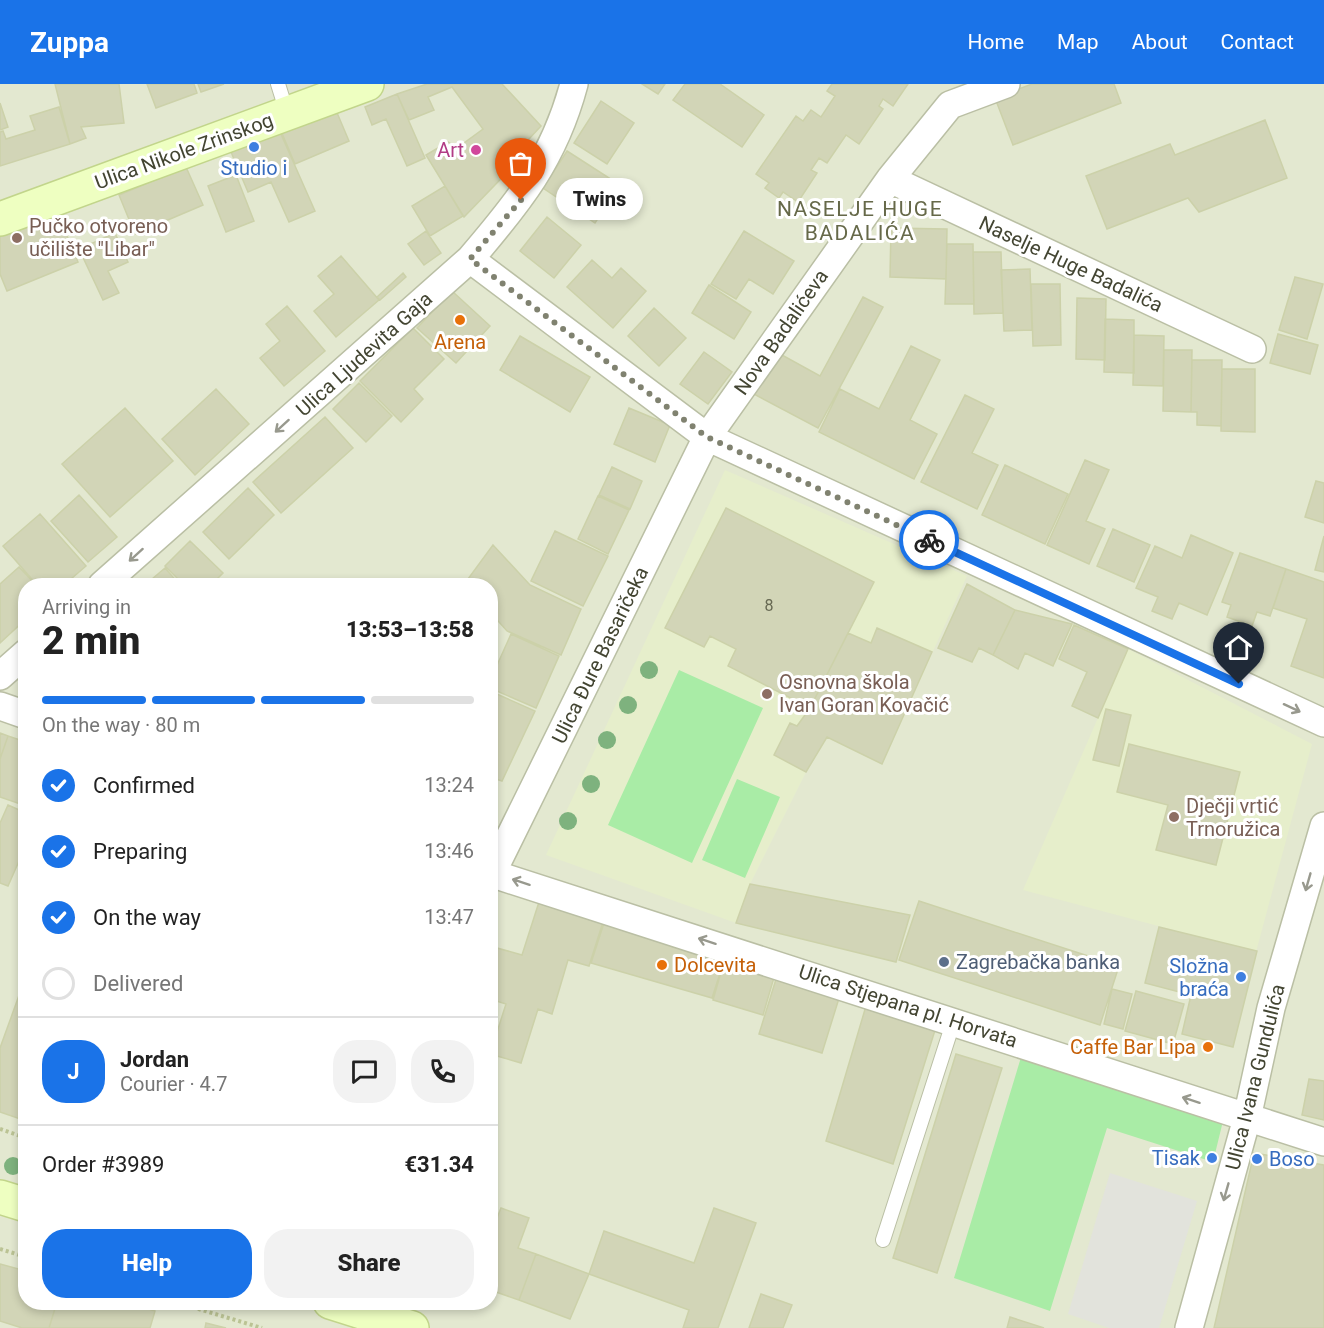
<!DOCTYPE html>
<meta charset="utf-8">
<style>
:root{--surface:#fff;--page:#f2f2f2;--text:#222;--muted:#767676;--line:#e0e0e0;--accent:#1a73e8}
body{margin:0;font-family:Roboto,sans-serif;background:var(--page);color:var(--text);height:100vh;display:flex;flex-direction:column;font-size:22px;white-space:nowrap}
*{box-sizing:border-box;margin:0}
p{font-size:20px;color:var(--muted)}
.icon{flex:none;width:33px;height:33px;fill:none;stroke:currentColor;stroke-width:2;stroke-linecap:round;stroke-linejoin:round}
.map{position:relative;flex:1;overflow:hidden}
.panel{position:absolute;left:18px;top:494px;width:480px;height:732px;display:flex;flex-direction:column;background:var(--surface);border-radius:24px;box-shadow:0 3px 9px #0003}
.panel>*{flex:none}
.pin{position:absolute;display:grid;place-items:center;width:51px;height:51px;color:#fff;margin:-62px -26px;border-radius:50% 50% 50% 0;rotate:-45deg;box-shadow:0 0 6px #0007}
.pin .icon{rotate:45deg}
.courier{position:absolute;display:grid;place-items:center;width:60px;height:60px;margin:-30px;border:4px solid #1a73e8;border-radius:50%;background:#fff;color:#222;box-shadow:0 2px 8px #0007}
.bubble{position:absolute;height:42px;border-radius:21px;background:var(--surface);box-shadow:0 3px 9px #0003;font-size:20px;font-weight:800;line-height:42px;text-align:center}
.head em{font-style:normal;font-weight:800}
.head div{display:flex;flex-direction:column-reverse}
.head{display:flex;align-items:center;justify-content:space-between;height:102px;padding:0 24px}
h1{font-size:39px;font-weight:800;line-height:45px}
.bar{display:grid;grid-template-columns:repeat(4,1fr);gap:9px 6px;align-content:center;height:72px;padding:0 24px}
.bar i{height:8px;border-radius:4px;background:var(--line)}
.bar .on{background:var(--accent)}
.bar p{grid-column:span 4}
.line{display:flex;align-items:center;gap:15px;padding:0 24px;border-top:2px solid var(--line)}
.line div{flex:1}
.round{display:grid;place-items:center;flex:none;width:63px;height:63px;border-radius:24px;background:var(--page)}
ol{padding:0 24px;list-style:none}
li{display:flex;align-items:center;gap:18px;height:66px}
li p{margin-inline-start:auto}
li .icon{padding:6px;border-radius:50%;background:var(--accent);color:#fff;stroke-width:4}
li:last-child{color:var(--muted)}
li i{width:33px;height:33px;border:3px solid var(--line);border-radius:50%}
.cta{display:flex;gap:12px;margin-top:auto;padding:12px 24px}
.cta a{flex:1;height:69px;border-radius:24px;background:var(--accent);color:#fff;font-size:24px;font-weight:800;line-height:69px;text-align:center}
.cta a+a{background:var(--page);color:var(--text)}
header{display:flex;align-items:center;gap:36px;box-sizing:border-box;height:84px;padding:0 30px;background:var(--accent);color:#fff}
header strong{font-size:28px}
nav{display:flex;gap:33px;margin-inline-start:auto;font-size:21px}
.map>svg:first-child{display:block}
</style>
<header>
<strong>Zuppa</strong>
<nav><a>Home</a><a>Map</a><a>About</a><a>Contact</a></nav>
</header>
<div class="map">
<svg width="1324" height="1244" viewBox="0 0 1324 1244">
<rect width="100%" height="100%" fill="#f0f3e2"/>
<path fill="#e3e8d0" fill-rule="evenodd" d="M0 0H1324V1244H0ZM26 501H490V1218H26Z"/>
<path fill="#e6eecb" d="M725 386 967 492 882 680 827 653 806 688 750 800 736 839 546 771Z
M1128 565 1312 660 1256 868 1023 806Z"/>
<path fill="#a9eca6" d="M679 586 763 624 692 779 608 741Z
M737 695 780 713 745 794 702 776Z
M1022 970 1223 1037 1213 1078 1107 1044 1050 1227 954 1194Z"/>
<path fill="#e2e3dc" d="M1110 1089 1197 1117 1159 1244H1109L1068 1230Z"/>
<path fill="#d2d5b7" stroke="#ccd1a9" stroke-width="1.5" d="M55 0H119L124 39 81 43 86 54 70 60Z
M147 0H194L197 9 156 24Z
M198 0H224L201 8Z
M427 0H502L541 42 516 69 521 74 464 133 426 71 448 58 457 64 483 45 452 3 428 13 434 26 409 36 397 10Z
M642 0H665L658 10Z
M685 0H720L764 31 742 63 673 16Z
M832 0H908L893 22 883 15 879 22 883 25 859 60 846 51 827 79 819 74 811 86 817 89 798 118 783 108 779 114 765 104 769 99 756 90 796 32 803 37 811 26 821 33 835 12 827 7Z
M1032 0H1114L1121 19 1013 61 995 14Z
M397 10 425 74 407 82 386 35 372 41 365 23Z
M601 17 634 39 607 80 574 59Z
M0 19 8 43 0 46Z
M59 23 70 60 0 82V48L3 47 6 55 35 46 30 32Z
M335 24 349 57 295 80 281 47Z
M1265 36 1287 94 1199 128 1188 114 1107 145 1086 92 1170 60 1175 71Z
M280 48 315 127 289 138 271 98 248 108 231 68Z
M567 67 620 101 595 139 543 104Z
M186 83 203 121 135 150 119 111Z
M236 91 254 137 226 148 208 102Z
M445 102 463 132 430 152 412 122Z
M57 128 78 178 7 207 0 190V152Z
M547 133 581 161 554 194 520 167Z
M891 144 947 145 946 195 890 193Z
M426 147 441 169 424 181 408 160Z
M744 147 794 177 773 210 749 195 736 215 711 200Z
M115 149 128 178 108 187 119 209 103 216 79 165Z
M947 160H973L974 220H945Z
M973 168H1001L1003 229 974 230Z
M341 172 379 216 336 253 314 227 334 210 318 192Z
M592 176 612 194 621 184 646 207 613 244 567 203Z
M1030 185 1032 246 1004 247 1001 186Z
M403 189 406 193 380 216 377 213Z
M1295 193 1323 200 1307 255 1279 246Z
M1031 200H1060L1061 261 1033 262Z
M709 201 751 228 734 255 692 229Z
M452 207 490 242 456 279 417 244Z
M863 213 883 223 818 344 750 308 773 266 820 292Z
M1077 214 1106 215 1105 276 1076 275Z
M287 222 325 267 284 302 260 274 280 257 266 240Z
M654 224 686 254 659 282 628 252Z
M1105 235 1134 236V289L1104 288Z
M413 244 444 275 414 305 423 315 401 338 360 297Z
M1278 250 1318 261 1310 290 1270 279Z
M1134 251 1164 252 1163 302 1133 301Z
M520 252 590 293 570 328 500 286Z
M911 262 940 276 910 336 937 350 914 395 819 348 840 305 879 325Z
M1164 266H1192L1191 328 1163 327Z
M704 268 732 288 708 320 680 300Z
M1192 276H1222L1221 342 1197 341V328H1191Z
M1222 285H1255V348L1221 347Z
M359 299 392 332 366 358 333 325Z
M216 305 249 340 195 391 162 355Z
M965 311 994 325 972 369 998 381 977 425 921 398Z
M125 324 173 377 110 433 62 380Z
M629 324 670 341 655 378 614 360Z
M325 333 353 364 281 429 253 398Z
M1085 376 1109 386 1086 437 1105 445 1089 480 1047 461Z
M1005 381 1068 410 1045 460 982 431Z
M612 383 642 397 630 425 599 411Z
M1316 397 1324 399V439L1305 433Z
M248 404 274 431 229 475 203 448Z
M79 411 117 453 88 478 51 437Z
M598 412 629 426 608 470 578 455Z
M726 424 874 498 810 624 728 582 736 565 710 552 704 563 665 544Z
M40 430 86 482 64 501H37L3 462Z
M1113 445 1150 461 1134 498 1097 482Z
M555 447 608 472 583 522 531 497Z
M1191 451 1233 469 1207 531 1179 519 1172 535 1152 527 1158 513 1136 504 1155 462 1182 474Z
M1324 452V488L1315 486Z
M190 457 223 489 211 501H184L165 482Z
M493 461 530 501 581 525 561 571 507 547 490 528V501L465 499Z
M1240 469 1286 485 1270 532 1257 528 1252 542 1227 533 1231 521 1222 518Z
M19 483 36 501H26V535L0 559V500Z
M165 484 180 501H145Z
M1286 485 1324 498V594L1291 582 1307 535 1273 524Z
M967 500 1015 526 993 571 979 564 972 578 938 564Z
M1015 526 1072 540 1053 582 1025 569 1018 585 993 571Z
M1074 541 1128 565 1098 634 1072 622 1087 588 1059 575Z
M877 544 932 568 882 680 827 653 806 688 774 671 790 639 797 642 810 624 848 549 871 559Z
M511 550 559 572 536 624 490 604V597Z
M490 607 535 627 502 697 490 693Z
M1106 625 1131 631 1119 682 1093 676Z
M0 649 8 652 0 675Z
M8 652 26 658V722L0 713V675Z
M1129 660 1240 688 1216 781 1156 766 1168 721 1117 708Z
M8 721 26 729V761L8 802 0 799V739Z
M750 800 910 831 896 878 736 839Z
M919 817 1119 882 1100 941 899 876Z
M539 818 603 838 589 882 568 876 552 930 538 925 521 979 490 970 506 920 490 915V862L522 871Z
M604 839 725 874 712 914 591 879Z
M1159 843 1257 867 1233 963 1182 950 1191 911 1145 899Z
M725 874 775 890 763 931 713 916Z
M26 892V973L22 982 26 983V1037L0 1028V964Z
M777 892 840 911 822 969 759 950Z
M1112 905 1132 910 1123 945 1104 940Z
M1136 907 1184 920 1173 960 1125 947Z
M866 922 936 943 893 1080 826 1057Z
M956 970 1002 984 937 1189 893 1174Z
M1309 995 1324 997V1036L1302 1031Z
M1254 1069 1324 1081V1244H1214Z
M501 1124 529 1134 518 1164 536 1170 519 1216 490 1206V1152Z
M714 1124 756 1139 718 1244H683L689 1226 589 1190 604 1147 694 1179Z
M536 1170 589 1190 570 1235 519 1216Z
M0 1180 26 1187V1218H57L49 1244H22L0 1237Z
M761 1210 792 1221 783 1244H749Z
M57 1218H126L155 1227 150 1244H49Z
M1010 1233 1044 1244H1007Z
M206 1239 226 1244H205Z"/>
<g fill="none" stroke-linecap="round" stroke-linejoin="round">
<g stroke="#babfa4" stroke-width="16">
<path id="lane" d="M278 0 287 29
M883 1156 954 936"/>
</g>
<g stroke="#babfa4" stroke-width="30">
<path id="street" d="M890 95 1252 265
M470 175 707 353 1324 639
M102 501 470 175C519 118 554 75 574 0
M0 592 26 569
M0 622 26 631
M490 789 1324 1058
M492 789 707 353 890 95 950 21 1006 0
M1189 1244 1247 1034 1271 924 1324 742"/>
</g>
<g stroke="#c2d58b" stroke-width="36">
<path id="secondary" d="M0 135 367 0
M0 1113 26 1121
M330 1218 412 1244"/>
</g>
<path stroke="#bbc394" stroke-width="4" stroke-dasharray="3 3" stroke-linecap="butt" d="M0 1045 26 1054
M0 1165 26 1173
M175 1218 262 1244"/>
<use href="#lane" stroke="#fff" stroke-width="14"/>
<use href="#street" stroke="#fff" stroke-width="27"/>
<use href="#secondary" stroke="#eeffc1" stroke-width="33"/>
</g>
<g fill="#7eb27e">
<circle cx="649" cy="586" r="9"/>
<circle cx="628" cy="621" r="9"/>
<circle cx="607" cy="656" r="9"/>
<circle cx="591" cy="700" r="9"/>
<circle cx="568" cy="737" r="9"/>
<circle cx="13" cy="1082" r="9"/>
</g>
<defs><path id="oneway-shaft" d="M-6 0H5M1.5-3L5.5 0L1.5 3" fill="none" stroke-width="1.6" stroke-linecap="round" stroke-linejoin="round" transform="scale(1.5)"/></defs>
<g stroke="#98998e">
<use href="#oneway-shaft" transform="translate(282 342) rotate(138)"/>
<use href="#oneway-shaft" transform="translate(136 471) rotate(138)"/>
<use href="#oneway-shaft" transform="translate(1292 624) rotate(25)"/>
<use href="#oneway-shaft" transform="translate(521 798) rotate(-162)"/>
<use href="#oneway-shaft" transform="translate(1308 798) rotate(106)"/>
<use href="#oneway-shaft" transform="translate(707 857) rotate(-162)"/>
<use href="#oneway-shaft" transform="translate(1191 1016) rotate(-162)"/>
<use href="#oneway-shaft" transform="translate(1226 1108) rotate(106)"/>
</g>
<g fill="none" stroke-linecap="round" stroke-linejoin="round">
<path stroke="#808270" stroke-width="6" stroke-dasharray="0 10.8" d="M521 116 470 175 707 353 929 456"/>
<path stroke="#1a73e8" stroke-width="8" d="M929 456 1239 600"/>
</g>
<g fill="#3f7fe0" stroke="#fff" stroke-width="2">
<circle cx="254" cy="63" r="6"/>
<circle cx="1241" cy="893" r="6"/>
<circle cx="1212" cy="1074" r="6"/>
<circle cx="1257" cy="1075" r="6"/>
</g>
<circle fill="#d1479c" stroke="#fff" stroke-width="2" cx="476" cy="66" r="6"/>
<g fill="#8d6e63" stroke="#fff" stroke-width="2">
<circle cx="17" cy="154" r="6"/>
<circle cx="767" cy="610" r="6"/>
<circle cx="1174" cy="733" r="6"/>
</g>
<g fill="#e8710a" stroke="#fff" stroke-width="2">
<circle cx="460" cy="236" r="6"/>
<circle cx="662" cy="881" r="6"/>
<circle cx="1208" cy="963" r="6"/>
</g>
<circle fill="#5c6f8a" stroke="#fff" stroke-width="2" cx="944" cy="878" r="6"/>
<g text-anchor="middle" stroke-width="6" stroke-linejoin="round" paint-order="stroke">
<g font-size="16" fill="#676953">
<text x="769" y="527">8</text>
</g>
<g font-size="20" fill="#b23c85" stroke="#fff" text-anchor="end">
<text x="464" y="73">Art</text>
</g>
<g font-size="20" fill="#434532" stroke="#fff">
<text transform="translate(184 67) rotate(-20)" y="7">Ulica Nikole Zrinskog</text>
<text transform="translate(1071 180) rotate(25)" y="7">Naselje Huge Badalića</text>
<text transform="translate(781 248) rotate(-55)" y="7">Nova Badalićeva</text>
<text transform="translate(364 270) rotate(-42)" y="7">Ulica Ljudevita Gaja</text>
<text transform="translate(600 571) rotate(-64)" y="7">Ulica Đure Basaričeka</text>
<text transform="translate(908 922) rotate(18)" y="7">Ulica Stjepana pl. Horvata</text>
<text transform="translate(1255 993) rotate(-76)" y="7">Ulica Ivana Gundulića</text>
</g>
<g font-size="20" fill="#366cbe" stroke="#fff" text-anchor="end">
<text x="254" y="91" text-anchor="middle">Studio i</text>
<text x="1229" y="889">Složna<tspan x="1229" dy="23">braća</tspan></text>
<text x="1200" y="1081">Tisak</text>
<text x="1269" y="1082" text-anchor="start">Boso</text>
</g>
<g font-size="20" fill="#785e54" stroke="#fff" text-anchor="start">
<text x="29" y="149">Pučko otvoreno<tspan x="29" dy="23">učilište "Libar"</tspan></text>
<text x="779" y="605">Osnovna škola<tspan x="779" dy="23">Ivan Goran Kovačić</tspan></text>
<text x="1186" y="729">Dječji vrtić<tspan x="1186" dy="23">Trnoružica</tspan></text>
</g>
<g font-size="20" fill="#c56008" stroke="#fff">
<text x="460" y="265">Arena</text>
<text x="674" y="888" text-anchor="start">Dolcevita</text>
<text x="1196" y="970" text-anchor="end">Caffe Bar Lipa</text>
</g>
<g font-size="20" fill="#4e5e75" stroke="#fff" text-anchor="start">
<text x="956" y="885">Zagrebačka banka</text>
</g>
<g font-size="21" letter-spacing="1.5" fill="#666949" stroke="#fff">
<text x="860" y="132">NASELJE HUGE<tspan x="860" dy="24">BADALIĆA</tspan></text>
</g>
</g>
</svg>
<div class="pin" style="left:521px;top:116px;background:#ea580c"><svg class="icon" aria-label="bag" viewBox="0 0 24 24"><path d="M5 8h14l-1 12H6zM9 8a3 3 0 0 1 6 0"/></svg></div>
<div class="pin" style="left:1239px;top:600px;background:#1f2937"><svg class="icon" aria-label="home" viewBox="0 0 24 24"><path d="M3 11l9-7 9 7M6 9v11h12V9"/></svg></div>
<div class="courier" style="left:929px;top:456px"><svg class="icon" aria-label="bike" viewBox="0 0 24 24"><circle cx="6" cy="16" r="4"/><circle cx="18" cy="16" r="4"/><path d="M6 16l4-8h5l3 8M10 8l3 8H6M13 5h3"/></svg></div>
<div class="bubble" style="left:556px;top:94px;width:87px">Twins</div>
<section class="panel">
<div class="head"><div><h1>2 min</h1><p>Arriving in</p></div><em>13:53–13:58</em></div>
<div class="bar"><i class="on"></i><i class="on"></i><i class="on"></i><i></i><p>On the way · 80 m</p></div>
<ol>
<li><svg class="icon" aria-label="check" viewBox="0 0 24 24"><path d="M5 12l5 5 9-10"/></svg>Confirmed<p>13:24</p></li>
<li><svg class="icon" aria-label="check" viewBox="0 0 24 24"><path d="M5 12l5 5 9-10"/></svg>Preparing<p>13:46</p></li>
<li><svg class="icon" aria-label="check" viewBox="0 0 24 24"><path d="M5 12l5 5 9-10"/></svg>On the way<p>13:47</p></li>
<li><i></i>Delivered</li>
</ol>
<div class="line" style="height:108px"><b class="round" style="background:var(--accent);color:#fff">J</b><div><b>Jordan</b><p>Courier · 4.7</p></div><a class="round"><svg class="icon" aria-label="chat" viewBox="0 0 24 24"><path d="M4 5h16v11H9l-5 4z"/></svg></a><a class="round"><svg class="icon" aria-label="phone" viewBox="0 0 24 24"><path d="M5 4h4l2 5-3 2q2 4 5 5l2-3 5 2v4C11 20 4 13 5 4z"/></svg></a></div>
<div class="line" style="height:78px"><div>Order #3989</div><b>€31.34</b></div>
<div class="cta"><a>Help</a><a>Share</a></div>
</section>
</div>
